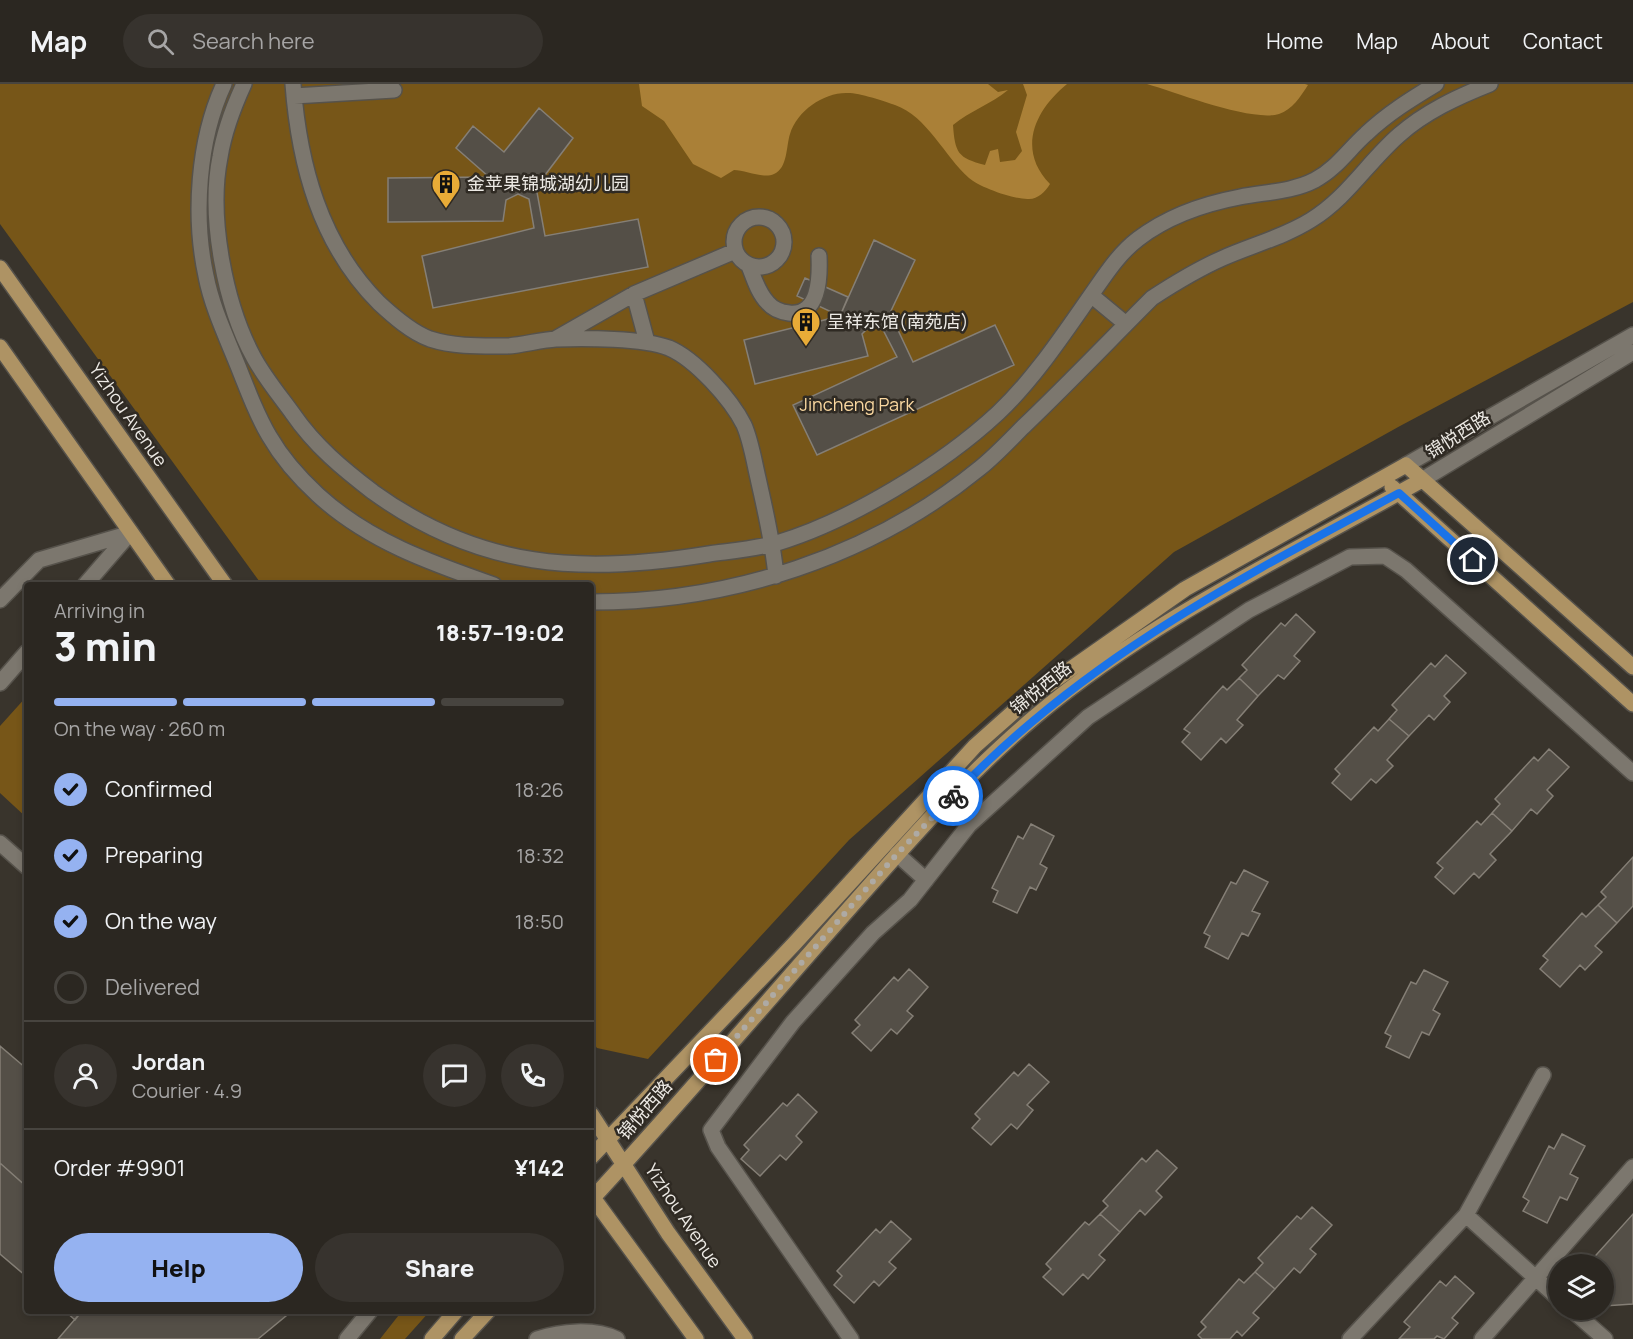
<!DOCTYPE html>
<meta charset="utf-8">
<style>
:root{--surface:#2b2721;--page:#37332e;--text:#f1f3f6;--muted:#a6a5a5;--line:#47443f;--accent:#95b2f1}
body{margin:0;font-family:Manrope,"Noto Sans SC",sans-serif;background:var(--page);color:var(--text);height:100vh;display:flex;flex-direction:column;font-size:22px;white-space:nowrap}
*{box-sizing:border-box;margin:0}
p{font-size:20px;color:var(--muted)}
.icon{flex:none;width:33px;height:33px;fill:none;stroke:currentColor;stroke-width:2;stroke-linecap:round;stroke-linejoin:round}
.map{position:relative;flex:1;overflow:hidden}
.panel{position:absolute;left:24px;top:498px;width:570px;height:732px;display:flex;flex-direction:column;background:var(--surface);border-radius:6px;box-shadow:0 3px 9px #0003,0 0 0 2px var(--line)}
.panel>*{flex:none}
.controls{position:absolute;left:1548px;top:1170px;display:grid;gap:12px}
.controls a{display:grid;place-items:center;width:66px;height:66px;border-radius:50%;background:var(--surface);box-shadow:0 3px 9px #0003,0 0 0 2px var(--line);font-size:30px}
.pin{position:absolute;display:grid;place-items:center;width:51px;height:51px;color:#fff;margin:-26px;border:3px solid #fff;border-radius:50%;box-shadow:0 2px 6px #0007}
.courier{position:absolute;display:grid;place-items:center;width:60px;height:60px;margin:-30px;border:4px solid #1a73e8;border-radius:50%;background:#fff;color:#222;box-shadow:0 2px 8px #0007}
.overview em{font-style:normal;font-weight:800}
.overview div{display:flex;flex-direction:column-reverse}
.overview{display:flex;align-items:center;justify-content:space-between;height:102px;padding:0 30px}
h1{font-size:39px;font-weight:800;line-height:45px}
.bar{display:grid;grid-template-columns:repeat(4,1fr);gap:9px 6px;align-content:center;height:72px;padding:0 30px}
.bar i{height:8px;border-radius:4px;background:var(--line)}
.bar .active{background:var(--accent)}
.bar p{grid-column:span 4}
.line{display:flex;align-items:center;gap:15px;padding:0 30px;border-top:2px solid var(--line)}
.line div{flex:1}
.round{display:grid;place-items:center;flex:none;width:63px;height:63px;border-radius:32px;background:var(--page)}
ol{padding:0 30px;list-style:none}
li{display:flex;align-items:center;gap:18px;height:66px}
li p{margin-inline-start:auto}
li .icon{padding:6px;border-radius:50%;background:var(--accent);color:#111;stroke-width:4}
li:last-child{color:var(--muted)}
li i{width:33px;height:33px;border:3px solid var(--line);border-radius:50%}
.action{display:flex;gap:12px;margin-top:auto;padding:12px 30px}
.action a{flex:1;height:69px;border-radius:36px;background:var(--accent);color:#111;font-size:24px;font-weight:800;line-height:69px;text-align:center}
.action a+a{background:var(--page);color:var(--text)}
header{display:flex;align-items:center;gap:36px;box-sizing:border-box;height:84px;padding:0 30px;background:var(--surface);border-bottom:2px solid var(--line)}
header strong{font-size:28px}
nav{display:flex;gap:33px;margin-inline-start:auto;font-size:21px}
.search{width:420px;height:54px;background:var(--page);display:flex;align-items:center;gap:15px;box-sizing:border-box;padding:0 21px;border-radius:33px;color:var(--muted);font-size:22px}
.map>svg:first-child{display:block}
</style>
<header>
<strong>Map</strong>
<div class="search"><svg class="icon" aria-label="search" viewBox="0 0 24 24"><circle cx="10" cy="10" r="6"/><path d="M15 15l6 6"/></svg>Search here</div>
<nav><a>Home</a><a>Map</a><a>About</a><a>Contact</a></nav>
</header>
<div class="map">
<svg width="1633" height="1255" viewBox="0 0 1633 1255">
<rect width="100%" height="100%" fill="#39342c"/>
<path fill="#775618" d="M0 0H1633V218L1400 342 1174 468 849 756 648 975 597 964 591 956V501H262L0 140Z
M27 612V734L0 709V642Z
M402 1227H430L405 1255H380Z"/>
<path fill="#aa8037" d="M639 0H988L998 8 1008 6C991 20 970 27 953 41 955 69 958 74 985 81L990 67 998 65 1000 78 1015 76 1022 67 1016 48 1027 11 1023 0H1067C1034 27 1017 66 1050 100 1045 108 1038 115 1029 115 1015 116 979 103 969 94 945 73 927 32 895 21 884 17 857 8 846 9 823 9 797 27 790 50 786 62 788 84 774 90 763 95 745 86 734 86L721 94 693 80 664 37 642 22Z
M1147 0H1305L1308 1C1301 12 1292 26 1279 30 1251 38 1178 9 1147 0Z"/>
<path fill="#544f47" stroke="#857f76" stroke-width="1.5" d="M539 24 573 54 536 103 545 152 638 135 648 183 433 224 422 172 534 144 529 115 518 110 506 116 503 137 388 138V94L489 93 456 64 473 42 504 68Z
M874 156 915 176 890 229 913 278 995 241 1014 281 817 371 793 321 897 273 881 242 872 240 862 250 868 272 755 300 744 256 840 232Z
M805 194 848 213 840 232 797 212Z
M1296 530 1315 548 1294 572 1300 577 1284 595 1278 591 1258 612 1239 594 1247 586 1242 581 1281 539 1285 542Z
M1446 571 1466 589 1444 612 1450 618 1434 636 1429 631 1409 652 1389 635 1397 626 1392 621 1431 579 1435 583Z
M1239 594 1258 612 1237 636 1243 641 1226 659 1221 654 1201 676 1182 658 1190 649 1184 645 1223 602 1227 606Z
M1389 635 1409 652 1387 676 1393 682 1376 699 1371 695 1351 716 1332 699 1340 690 1335 685 1374 643 1378 647Z
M1549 665 1569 683 1547 706 1553 712 1537 730 1531 725 1512 747 1492 729 1500 720 1495 715 1534 673 1538 677Z
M1492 729 1512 747 1490 770 1496 776 1479 794 1474 789 1454 810 1435 793 1443 784 1437 779 1477 737 1481 741Z
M1031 740 1054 752 1040 780 1047 784 1036 806 1030 803 1017 829 993 818 998 807 992 804 1018 752 1023 755Z
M1633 773V822L1617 839 1598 821 1606 813 1601 808Z
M1244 786 1268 798 1252 827 1260 830 1248 852 1242 849 1228 875 1205 863 1210 852 1204 849 1231 798 1236 800Z
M1598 821 1617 839 1595 862 1602 868 1585 886 1580 881 1560 903 1540 885 1548 876 1543 872 1582 829 1586 833Z
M909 885 928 903 907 927 913 932 897 950 891 945 871 967 852 949 860 941 855 936 894 893 898 897Z
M1424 886 1448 898 1433 926 1440 930 1429 951 1422 948 1409 974 1386 963 1391 952 1385 949 1411 898 1416 900Z
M0 962 27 985V1103L0 1079Z
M1029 980 1049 998 1027 1021 1033 1026 1017 1045 1011 1040 991 1061 972 1044 980 1035 975 1030 1014 988 1018 992Z
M798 1010 817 1028 796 1052 802 1058 786 1076 780 1071 760 1092 741 1075 749 1066 744 1061 783 1019 787 1022Z
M1562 1050 1585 1062 1570 1090 1578 1094 1567 1116 1560 1113 1547 1139 1523 1127 1529 1117 1523 1113 1549 1062 1554 1065Z
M1157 1066 1177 1084 1156 1107 1162 1113 1145 1131 1140 1126 1120 1148 1100 1130 1108 1122 1103 1117 1142 1074 1146 1078Z
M0 1079 27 1103V1193L0 1170Z
M1312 1123 1332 1141 1310 1165 1316 1170 1300 1189 1294 1184 1275 1205 1255 1188 1263 1179 1258 1174 1297 1132 1301 1135Z
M1100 1130 1120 1148 1099 1171 1105 1176 1088 1195 1083 1190 1063 1211 1043 1193 1051 1185 1046 1180 1085 1138 1089 1141Z
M1633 1130V1220L1604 1222V1180H1588Z
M891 1137 911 1155 889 1178 896 1184 879 1202 874 1197 854 1219 834 1201 842 1192 837 1187 876 1145 880 1149Z
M1255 1188 1275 1205 1253 1229 1259 1234 1242 1252 1237 1247 1230 1255H1202L1198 1251 1206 1243 1201 1238 1239 1195 1244 1199Z
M1455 1192 1474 1209 1452 1234 1458 1239 1444 1255 1437 1252 1434 1255H1399L1410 1243 1404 1238 1440 1197 1446 1202Z
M65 1227H82L75 1236Z
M82 1227H292L258 1255H58Z"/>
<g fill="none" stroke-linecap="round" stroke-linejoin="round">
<g stroke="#56524b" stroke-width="18">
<path id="minor" d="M224 0C198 56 193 132 206 192 212 223 226 252 238 282 260 338 272 369 318 411 368 457 431 479 494 501
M244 0C233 24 224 48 220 73 208 133 225 221 254 274 265 294 280 312 293 330 315 362 343 385 373 408 480 485 581 491 709 470 731 467 755 465 777 459 850 437 942 381 998 329 1033 296 1061 254 1089 214 1104 193 1117 171 1138 155 1168 132 1203 120 1240 113 1265 108 1292 108 1315 96 1336 85 1349 65 1366 50 1387 30 1411 15 1436 0
M293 0C299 80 320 160 379 219 393 232 411 248 430 255 455 263 481 262 507 262 523 261 540 256 556 255 585 254 643 254 669 264 695 275 731 315 744 341 751 357 754 377 758 394 765 426 773 458 776 492
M294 12 394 6
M734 158a25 25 0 1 1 50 0a25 25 0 1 1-50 0Z
M749 182C754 194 758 209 768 219 773 225 781 228 789 229 819 233 820 194 819 172
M634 210 647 258
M1091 211 1126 240
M555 255 634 210 735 167
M1406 381 1633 251
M1422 396 1633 268
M85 501 130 449
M0 516 39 476 131 449
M591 518C731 518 871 473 980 384 995 372 1009 357 1023 343 1067 301 1109 257 1152 214 1175 199 1198 185 1223 174 1252 161 1284 153 1311 136 1347 114 1368 78 1399 51 1425 28 1457 13 1490 0
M0 599 27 568
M0 759 27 783
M897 770 926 796
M1543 991 1466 1131 1558 1214
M1572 1226 1605 1255
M347 1255 370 1227
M537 1255C561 1247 594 1244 617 1255
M851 1255 718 1063 711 1046 793 938 873 849 910 816 969 741 1088 633 1249 526 1350 473 1385 472 1406 486 1633 689
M1350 1255 1466 1131
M1482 1255 1633 1083"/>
</g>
<g stroke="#56524b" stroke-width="18">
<path id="major" d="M0 184 225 501
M0 263 168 501
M1392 403 1633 620
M591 1030 668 1149 745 1255
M591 1073 794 860 975 662 1028 615 1185 505 1406 381 1633 583
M591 1111 696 1255
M591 1116C676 1024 757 929 839 836 902 765 964 692 1037 631 1153 534 1291 470 1422 396
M432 1255 456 1227
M462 1255 488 1227"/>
</g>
<use href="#minor" stroke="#7c776e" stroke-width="15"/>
<use href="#major" stroke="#ae9364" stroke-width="15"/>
</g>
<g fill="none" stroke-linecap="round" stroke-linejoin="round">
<path stroke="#aeaaa4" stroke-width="6" stroke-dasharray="0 10.8" d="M716 976 897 770 953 712"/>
<path stroke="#1a73e8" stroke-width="8" d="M953 712C1083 575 1235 497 1399 409L1473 476"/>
</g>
<defs>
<g id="building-pin" transform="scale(1.5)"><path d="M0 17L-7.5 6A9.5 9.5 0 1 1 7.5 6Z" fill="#e8ab37" stroke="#2f2a23"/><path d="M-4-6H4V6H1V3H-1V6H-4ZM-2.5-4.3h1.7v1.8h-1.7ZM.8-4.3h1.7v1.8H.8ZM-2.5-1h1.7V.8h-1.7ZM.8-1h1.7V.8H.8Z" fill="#111"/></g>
</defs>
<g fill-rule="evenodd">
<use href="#building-pin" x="446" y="100"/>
<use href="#building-pin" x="806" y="238"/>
</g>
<g text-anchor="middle" stroke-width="5" stroke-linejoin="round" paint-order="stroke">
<g font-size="18" fill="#edeae5" stroke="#2f2a23" text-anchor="start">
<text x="467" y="106">金苹果锦城湖幼儿园</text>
<text x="827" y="244">呈祥东馆(南苑店)</text>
</g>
<g font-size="18" fill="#f9d7a0" stroke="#2f2a23">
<text x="857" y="327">Jincheng Park</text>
</g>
<g font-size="18" fill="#edeae5" stroke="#2f2a23">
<text transform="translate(128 331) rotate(55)" y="6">Yizhou Avenue</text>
<text transform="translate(1458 351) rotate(-32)" y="6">锦悦西路</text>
<text transform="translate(1041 604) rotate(-39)" y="6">锦悦西路</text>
<text transform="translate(645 1026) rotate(-49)" y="6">锦悦西路</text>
<text transform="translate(683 1132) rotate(56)" y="6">Yizhou Avenue</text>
</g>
</g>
</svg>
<div class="controls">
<a><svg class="icon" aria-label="layers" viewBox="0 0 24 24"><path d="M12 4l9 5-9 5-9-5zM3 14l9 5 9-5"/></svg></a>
</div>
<div class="pin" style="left:716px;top:976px;background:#ea580c"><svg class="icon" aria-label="bag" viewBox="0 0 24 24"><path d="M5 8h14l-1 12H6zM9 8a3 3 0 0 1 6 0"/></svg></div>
<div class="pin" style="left:1473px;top:476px;background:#1f2937"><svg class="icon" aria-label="home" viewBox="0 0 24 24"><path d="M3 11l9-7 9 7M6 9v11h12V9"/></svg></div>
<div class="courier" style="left:953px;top:712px"><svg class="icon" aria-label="bike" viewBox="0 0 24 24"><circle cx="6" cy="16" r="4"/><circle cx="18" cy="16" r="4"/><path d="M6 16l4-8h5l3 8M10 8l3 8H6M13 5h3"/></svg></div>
<section class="panel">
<div class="overview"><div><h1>3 min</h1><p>Arriving in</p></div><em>18:57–19:02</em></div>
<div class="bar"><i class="active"></i><i class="active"></i><i class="active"></i><i></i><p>On the way · 260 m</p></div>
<ol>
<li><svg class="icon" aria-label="check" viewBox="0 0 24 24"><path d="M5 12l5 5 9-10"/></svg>Confirmed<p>18:26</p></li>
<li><svg class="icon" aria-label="check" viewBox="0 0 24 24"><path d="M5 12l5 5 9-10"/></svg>Preparing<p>18:32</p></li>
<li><svg class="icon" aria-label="check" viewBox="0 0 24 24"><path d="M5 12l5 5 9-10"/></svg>On the way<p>18:50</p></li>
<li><i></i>Delivered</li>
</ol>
<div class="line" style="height:108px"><a class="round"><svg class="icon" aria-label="person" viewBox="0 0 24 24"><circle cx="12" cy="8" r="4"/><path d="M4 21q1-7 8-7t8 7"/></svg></a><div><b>Jordan</b><p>Courier · 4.9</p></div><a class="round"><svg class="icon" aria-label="chat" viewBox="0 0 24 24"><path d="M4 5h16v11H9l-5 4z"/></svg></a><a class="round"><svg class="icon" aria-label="phone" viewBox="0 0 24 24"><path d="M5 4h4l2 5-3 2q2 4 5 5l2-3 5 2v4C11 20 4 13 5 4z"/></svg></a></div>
<div class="line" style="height:78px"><div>Order #9901</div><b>¥142</b></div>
<div class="action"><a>Help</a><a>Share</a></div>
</section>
</div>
